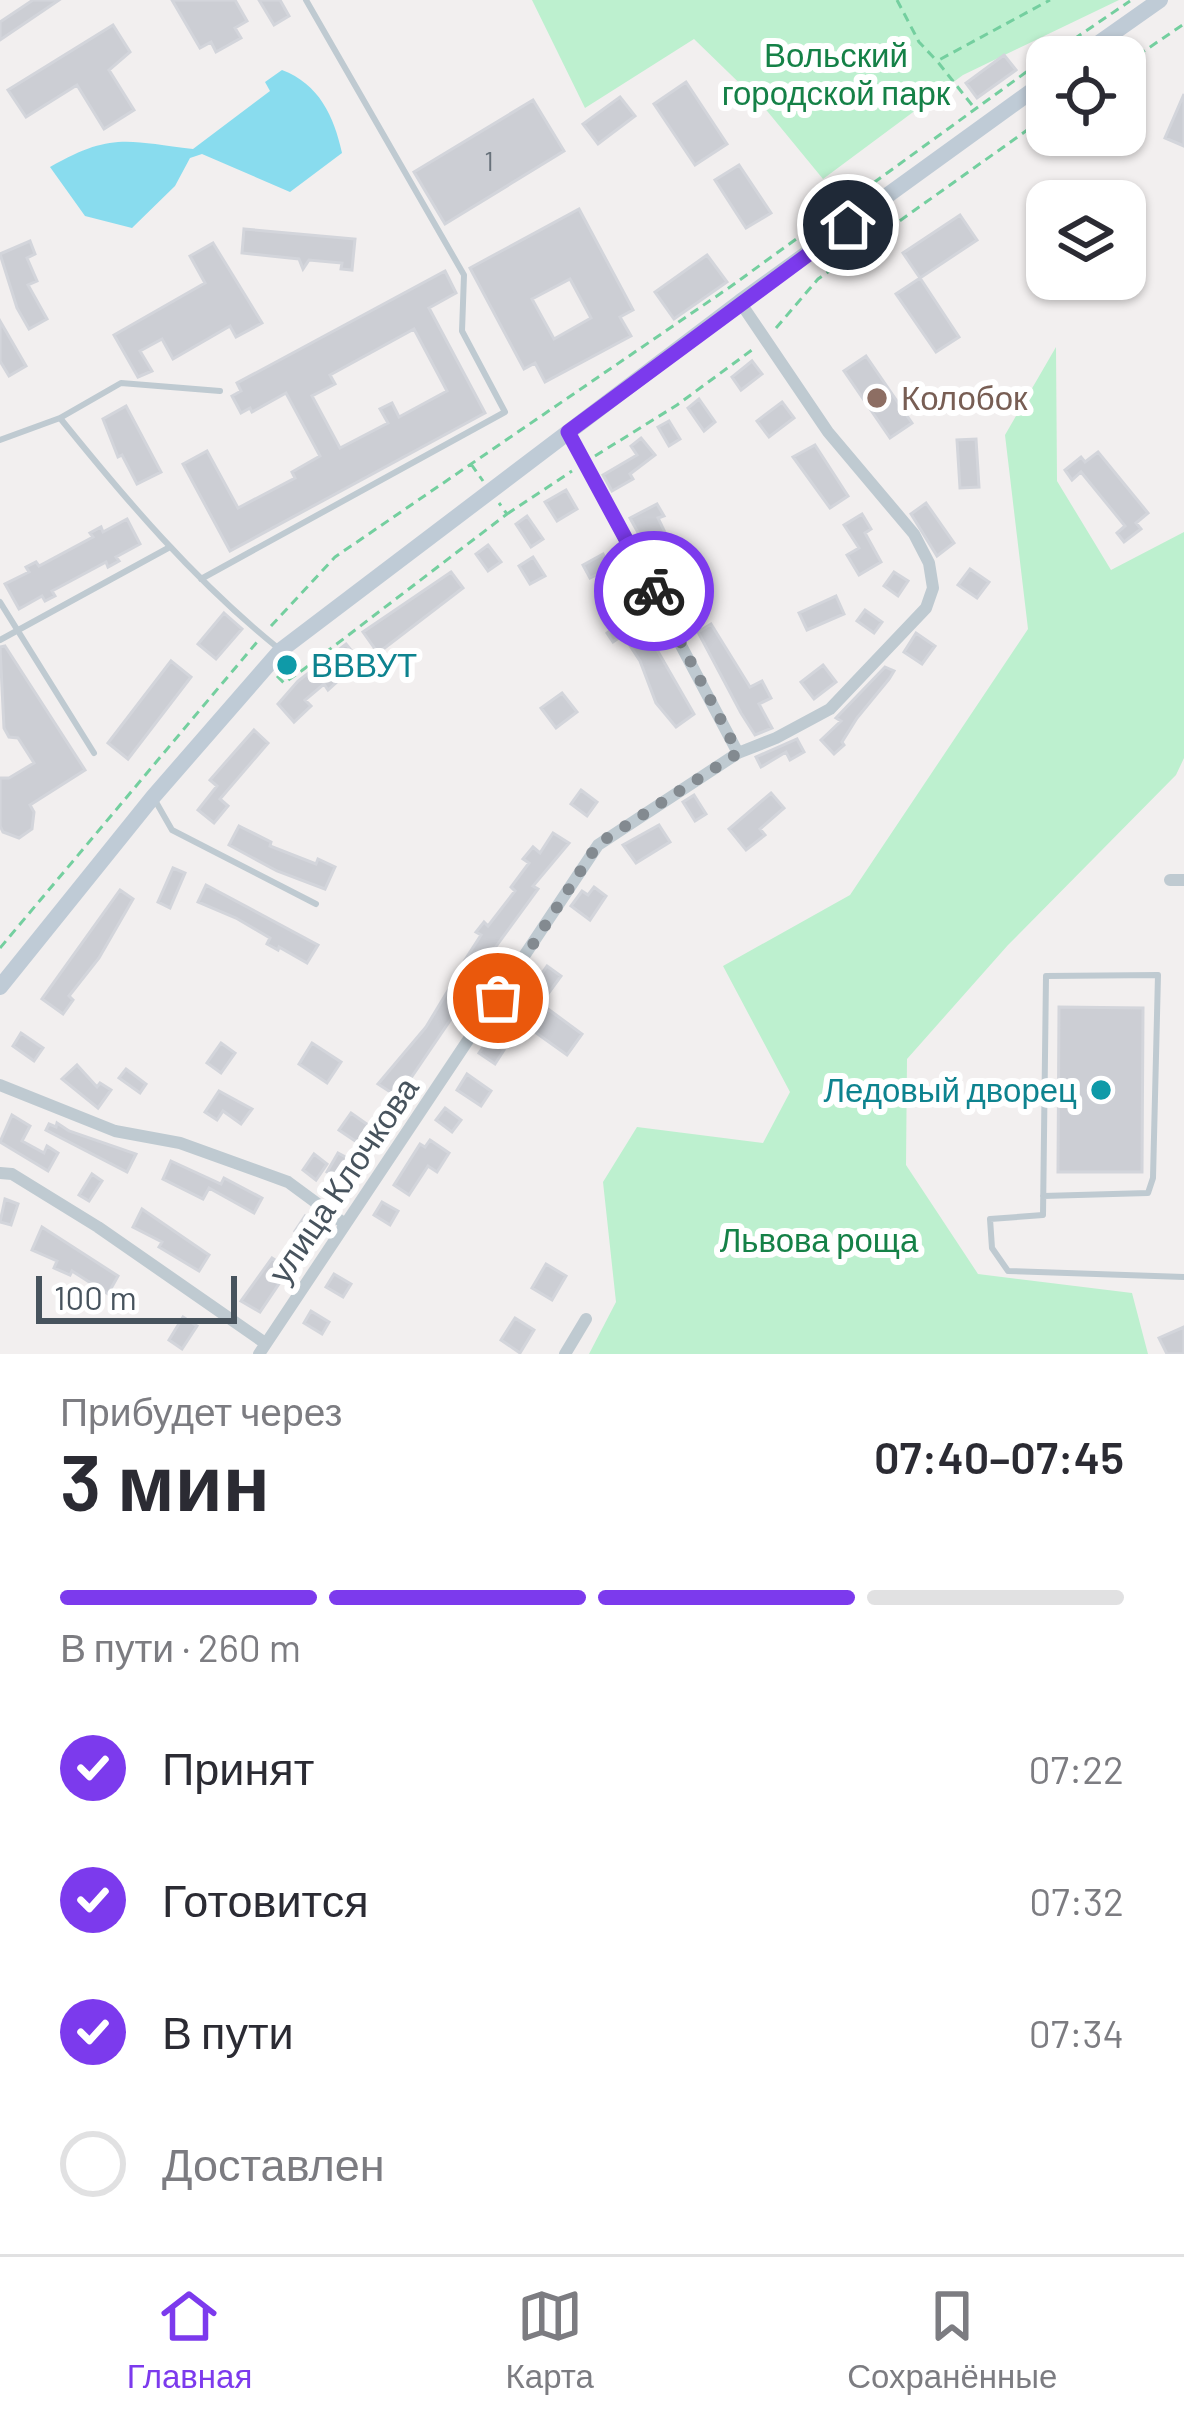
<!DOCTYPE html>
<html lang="ru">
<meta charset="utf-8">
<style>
:root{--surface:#fff;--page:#f7f7f7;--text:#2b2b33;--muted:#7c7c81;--line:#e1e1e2;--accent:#7c3aed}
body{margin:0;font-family:Barlow,sans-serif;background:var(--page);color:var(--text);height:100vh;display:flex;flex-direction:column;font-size:45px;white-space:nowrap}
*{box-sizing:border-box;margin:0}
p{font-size:39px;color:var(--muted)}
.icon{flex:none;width:66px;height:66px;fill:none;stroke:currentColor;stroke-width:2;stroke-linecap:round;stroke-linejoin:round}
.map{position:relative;height:1354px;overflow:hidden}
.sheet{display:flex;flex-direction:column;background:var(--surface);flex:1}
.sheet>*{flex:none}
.tools{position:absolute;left:1026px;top:36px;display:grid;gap:24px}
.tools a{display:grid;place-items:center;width:120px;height:120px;border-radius:24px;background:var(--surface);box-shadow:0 3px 9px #0004;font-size:60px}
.scale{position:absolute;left:36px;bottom:30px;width:201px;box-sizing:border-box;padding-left:12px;border:6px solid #47535d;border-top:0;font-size:33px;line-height:42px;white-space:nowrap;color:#47535d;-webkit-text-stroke:9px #fff;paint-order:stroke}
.pin{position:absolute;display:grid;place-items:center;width:102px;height:102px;color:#fff;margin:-51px;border:6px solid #fff;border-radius:50%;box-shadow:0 3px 12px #0007}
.courier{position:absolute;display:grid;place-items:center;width:120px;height:120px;margin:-60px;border:9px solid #7c3aed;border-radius:50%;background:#fff;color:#222;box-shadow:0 3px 15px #0007}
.head em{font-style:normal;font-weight:600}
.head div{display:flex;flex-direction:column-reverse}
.head{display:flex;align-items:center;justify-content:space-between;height:204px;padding:0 60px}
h1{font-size:78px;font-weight:600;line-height:90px}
.bar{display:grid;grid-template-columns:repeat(4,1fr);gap:18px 12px;align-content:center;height:144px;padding:0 60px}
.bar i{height:15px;border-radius:9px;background:var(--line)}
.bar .active{background:var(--accent)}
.bar p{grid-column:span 4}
ol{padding:0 60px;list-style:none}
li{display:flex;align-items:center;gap:36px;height:132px}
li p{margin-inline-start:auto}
li .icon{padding:12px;border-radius:50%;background:var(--accent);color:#fff;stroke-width:4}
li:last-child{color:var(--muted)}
li i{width:66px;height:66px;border:6px solid var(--line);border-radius:50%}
.menu{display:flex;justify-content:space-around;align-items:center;height:168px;border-top:3px solid var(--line);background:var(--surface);font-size:33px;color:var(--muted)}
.menu a{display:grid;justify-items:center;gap:6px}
.menu .active{color:var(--accent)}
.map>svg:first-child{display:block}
</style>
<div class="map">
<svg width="1184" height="1354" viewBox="0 0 1184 1354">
<rect width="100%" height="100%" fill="#f2efef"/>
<path fill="#bdf0cf" d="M532 0H1119L963 75 823 179 763 106 694 39 585 108Z
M1056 347 1057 481 1111 570 1184 532V758L1176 775 1008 945 907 1059 906 1165 978 1274 1132 1293 1148 1354H589L616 1302 603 1182 637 1127 763 1143 790 1092 723 966 850 895 1028 629 1005 435Z"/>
<path fill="#89dcee" d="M282 70C319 84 334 116 342 153L290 192 202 154 190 158 175 186 132 228 85 216 50 167C111 132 127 141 193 149L270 91 265 82Z"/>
<path fill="#ccced4" stroke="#d3d5db" stroke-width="3" fill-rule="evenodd" d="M33 0H59L0 40V22Z
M172 0H235L247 21 235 28 241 38 216 52 211 42 200 48Z
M259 0H280L289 16 274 25Z
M113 25 130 52 109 70 134 110 104 129 77 85 26 117 8 90Z
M1004 55 1016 70 977 98 966 83Z
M686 82 727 144 695 165 654 104Z
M1184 94V146L1165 138Z
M620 97 635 116 598 144 583 124Z
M533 100 564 151 445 224 414 172Z
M739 165 771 213 746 228 715 180Z
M579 209 633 310 620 317 631 336 545 382 535 363 524 369 470 268ZM570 279 591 318 554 339 532 299Z
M960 215 977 240 920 278 903 253Z
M244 229 355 239 352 270 341 269 342 263 309 260 303 269 299 259 242 253Z
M30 241 35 254 27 258 37 281 28 285 47 319 29 329 17 308 0 254Z
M213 243 262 323 236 337 230 326 173 359 162 339 140 351 152 371 138 377 114 335 205 283 190 256Z
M707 255 727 282 674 319 655 292Z
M445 271 456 293 429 308 485 413 230 551 183 464 207 451 238 508 295 478 292 472 320 456 286 393 252 412 250 408 241 413 232 396 241 391 237 383ZM414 329 447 391 399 417 392 403 380 409 388 423 340 448 312 396 335 384 330 375Z
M920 278 959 337 936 352 896 294Z
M0 321 26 366 9 376 0 361Z
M866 356 912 423 890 438 844 371Z
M752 361 762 374 741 390 732 377Z
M699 399 715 422 704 431 688 408Z
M782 402 794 418 769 437 757 421Z
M126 406 161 472 137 484 122 455 118 457 103 419Z
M669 421 680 439 669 446 658 427Z
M641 438 655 455 630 474 633 479 612 491 603 475 637 455 631 446Z
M976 439 979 487 960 488 957 440Z
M815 445 848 496 830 508 793 457Z
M1098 452 1148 513 1136 523 1141 529 1124 542 1117 533 1125 526 1081 472 1072 480 1065 470 1081 457 1085 462Z
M566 490 577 509 557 521 545 502Z
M926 503 954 543 937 556 911 514Z
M657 504 664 516 658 518 699 603 682 612 630 518Z
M862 514 871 529 865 533 881 562 859 575 847 555 859 548 844 525Z
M527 516 543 539 531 547 516 524Z
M127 519 140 544 116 557 119 561 108 567 106 562 52 591 55 596 45 601 42 596 19 609 5 584 29 572 26 567 36 562 39 566 93 537 90 533 101 527 103 532Z
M488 545 501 562 488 571 476 554Z
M603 554 610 568 590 578 583 565Z
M533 557 545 576 530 584 519 566Z
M970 569 989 582 977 598 958 585Z
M451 572 463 588 378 653 363 632Z
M894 572 908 581 898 596 884 586Z
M626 596 694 714 676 727 656 703 640 661 623 635 613 642 607 633 615 627 604 609Z
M836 596 844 614 807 630 799 613Z
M865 610 882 622 874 633 857 621Z
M224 613 242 629 216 659 198 644Z
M711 624 750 687 762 681 771 698 759 704 772 728 755 735 741 713 698 632Z
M916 633 935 646 922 664 904 652Z
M346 644 360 661 328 690 324 684 305 700 311 706 294 722 278 704 298 681Z
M5 646 85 770 30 805 34 812 32 829 19 838 3 832 0 826V778H9L34 763 18 738 9 737 4 728 0 647Z
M171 661 191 677 128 759 108 743Z
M823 665 836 682 814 699 801 682Z
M885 667 894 671 889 679 857 718 842 742 844 745 834 754 821 740 841 721 836 718Z
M562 693 577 712 556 728 541 708Z
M254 730 268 743 220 799 228 806 214 823 198 810 217 786 210 780Z
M797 739 804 752 790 760 786 752 761 767 756 757Z
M581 790 597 802 587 816 571 804Z
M771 793 784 808 760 829 765 835 746 850 729 829Z
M694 795 706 814 695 821 683 802Z
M659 825 670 842 636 863 623 845Z
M239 826 271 842 270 846 316 864 318 859 335 867 325 889 277 871 229 845Z
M553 833 569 843 533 886 538 889 486 960 489 962 481 975 463 963 481 935 476 932 484 922 488 926 515 891 511 887 529 863 523 859 533 847 540 853Z
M173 868 185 873 170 908 158 902Z
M206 885 318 945 307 963 279 947 278 950 267 944 270 938 236 918 198 902Z
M594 887 606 896 590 920 571 906 582 891 588 895Z
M120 890 133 899 99 958 69 996 73 1000 63 1014 42 999Z
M547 966 561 976 545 998 525 983 534 971 540 976Z
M452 984 468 994 398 1097 378 1084 426 1027Z
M1059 1007 1143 1008 1142 1172H1058Z
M548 1009 582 1034 567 1055 532 1030Z
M21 1033 43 1048 34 1061 13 1046Z
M488 1040 504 1050 495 1064 479 1053Z
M221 1043 235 1053 221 1073 207 1063Z
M312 1043 341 1062 327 1083 299 1064Z
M77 1065 97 1087 100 1083 111 1090 98 1108 62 1079Z
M126 1069 146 1084 140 1093 119 1078Z
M467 1074 491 1091 481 1106 457 1090Z
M219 1091 252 1109 241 1124 223 1111 217 1120 205 1112Z
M445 1108 461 1120 452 1132 436 1120Z
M351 1113 378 1132 367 1149 339 1130Z
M12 1115 30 1126 22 1141 44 1153 47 1146 58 1153 48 1171 0 1142Z
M57 1123 69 1131 136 1154 127 1172 46 1130 49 1124 56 1127Z
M430 1140 449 1153 437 1172 428 1166 409 1195 394 1185 420 1144 425 1147Z
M338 1153 357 1163 346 1183 327 1172Z
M314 1154 327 1164 316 1180 303 1170Z
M171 1161 221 1184 224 1178 262 1198 254 1213 209 1188 203 1199 163 1179Z
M92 1174 102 1181 89 1201 79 1195Z
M5 1199 18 1204 11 1225 0 1222Z
M382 1202 398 1211 390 1225 374 1215Z
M142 1209 209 1255 199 1271 159 1247 162 1242 133 1227Z
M305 1216 319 1226 309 1241 295 1231Z
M42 1227 118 1276 108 1294 72 1271 70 1275 54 1268 57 1261 32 1250Z
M272 1258 289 1269 260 1312 241 1301Z
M546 1264 566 1276 552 1300 532 1288Z
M334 1274 351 1284 343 1297 326 1287Z
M311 1311 329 1322 322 1334 304 1323Z
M183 1317 197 1326 182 1349 169 1340Z
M515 1318 534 1330 520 1353 501 1340Z
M1184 1327V1354H1167L1159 1338Z"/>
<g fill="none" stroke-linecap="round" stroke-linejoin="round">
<path stroke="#74cf9f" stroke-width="3" stroke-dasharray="9 6" stroke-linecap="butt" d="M897 0 919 42 937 61
M1049 56 1130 1
M1125 64 1184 24
M972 105 937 61 1050 0
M776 328 818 279 1047 116
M595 456 677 405 756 347
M471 464 483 481
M507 514 572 471
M271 626 335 557 730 287 1047 57
M277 676 284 683 304 669 507 514 499 503
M0 948 257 642"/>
<path stroke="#bfcad1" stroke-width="6" d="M60 418C126 500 195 581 278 648
M0 440 60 418 121 383 220 391
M201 579 505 412 462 331 464 275 306 0
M0 602 94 753
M0 640 170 547
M156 802 172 830 316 904
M1043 1196 1148 1193 1153 1178 1158 975 1046 976 1043 1215 990 1219 992 1248 1008 1271 1184 1277"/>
<path stroke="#bfcad1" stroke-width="12" d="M568 432 738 753
M1170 880H1184
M0 1085 115 1131 180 1143 288 1182 345 1224
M0 1173 12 1174 98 1227 265 1343
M259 1354 598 845 738 753 776 738 830 709 926 608 933 588 929 563 914 534 828 432 740 302
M565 1354 586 1319"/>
<path stroke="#bfcbd6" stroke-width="16" d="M1079 57 1160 0
M0 987 153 797 281 650 740 302 1047 80"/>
</g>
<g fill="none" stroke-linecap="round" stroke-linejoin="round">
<path stroke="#838a90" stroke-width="12" stroke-dasharray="0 21.6" d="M498 998 598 844 738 753 654 591"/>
<path stroke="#7c3aed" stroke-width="15" d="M654 591 568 432 848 225"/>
</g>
<circle fill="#8d6e63" stroke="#fff" stroke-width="4.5" cx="877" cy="398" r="12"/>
<g fill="#0f9aa8" stroke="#fff" stroke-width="4.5">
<circle cx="287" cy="665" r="12"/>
<circle cx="1101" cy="1090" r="12"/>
</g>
<g text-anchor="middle" stroke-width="12" stroke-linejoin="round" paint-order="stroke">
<g font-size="27" fill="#68727b">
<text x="489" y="171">1</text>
</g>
<g font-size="33" fill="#158147" stroke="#fff">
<text x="836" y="67">Вольский<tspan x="836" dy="38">городской парк</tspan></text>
<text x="819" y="1252">Львова роща</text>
</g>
<g font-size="33" fill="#785e54" stroke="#fff" text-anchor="start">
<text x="901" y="410">Колобок</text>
</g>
<g font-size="33" fill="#0d838f" stroke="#fff" text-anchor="start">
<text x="311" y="677">ВВВУТ</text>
<text x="1077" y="1102" text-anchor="end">Ледовый дворец</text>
</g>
<g font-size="33" fill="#47535d" stroke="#fff">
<text transform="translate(343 1180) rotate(-56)" y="12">улица Клочкова</text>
</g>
</g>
</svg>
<div class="tools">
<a><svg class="icon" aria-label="locate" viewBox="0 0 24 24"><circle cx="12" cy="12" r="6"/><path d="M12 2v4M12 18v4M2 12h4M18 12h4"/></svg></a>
<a><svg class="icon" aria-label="layers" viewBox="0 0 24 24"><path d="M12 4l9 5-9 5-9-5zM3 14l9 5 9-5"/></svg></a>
</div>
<div class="scale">100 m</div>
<div class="pin" style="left:498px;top:998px;background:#ea580c"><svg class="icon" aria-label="bag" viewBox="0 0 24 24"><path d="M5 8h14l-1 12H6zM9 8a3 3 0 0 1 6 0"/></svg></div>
<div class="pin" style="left:848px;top:225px;background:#1f2937"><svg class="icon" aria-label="home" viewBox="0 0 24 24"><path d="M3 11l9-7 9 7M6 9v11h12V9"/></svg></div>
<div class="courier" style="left:654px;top:591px"><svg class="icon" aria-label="bike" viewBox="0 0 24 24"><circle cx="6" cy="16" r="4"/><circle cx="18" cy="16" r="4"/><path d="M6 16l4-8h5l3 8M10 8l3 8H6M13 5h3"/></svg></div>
</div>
<section class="sheet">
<div class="head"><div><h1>3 мин</h1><p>Прибудет через</p></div><em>07:40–07:45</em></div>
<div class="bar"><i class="active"></i><i class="active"></i><i class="active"></i><i></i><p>В пути · 260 m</p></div>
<ol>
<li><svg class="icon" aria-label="check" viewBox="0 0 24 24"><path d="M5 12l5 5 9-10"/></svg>Принят<p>07:22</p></li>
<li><svg class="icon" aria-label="check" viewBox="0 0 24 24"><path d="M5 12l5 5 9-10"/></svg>Готовится<p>07:32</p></li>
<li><svg class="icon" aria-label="check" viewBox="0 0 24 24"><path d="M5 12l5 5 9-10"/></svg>В пути<p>07:34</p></li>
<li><i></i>Доставлен</li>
</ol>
</section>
<nav class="menu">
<a class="active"><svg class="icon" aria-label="home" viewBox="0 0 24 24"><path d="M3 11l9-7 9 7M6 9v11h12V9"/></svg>Главная</a>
<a><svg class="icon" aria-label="map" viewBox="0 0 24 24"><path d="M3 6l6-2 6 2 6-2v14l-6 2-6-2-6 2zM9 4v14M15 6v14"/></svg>Карта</a>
<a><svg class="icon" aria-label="saved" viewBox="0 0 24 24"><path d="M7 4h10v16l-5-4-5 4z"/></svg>Сохранённые</a>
</nav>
